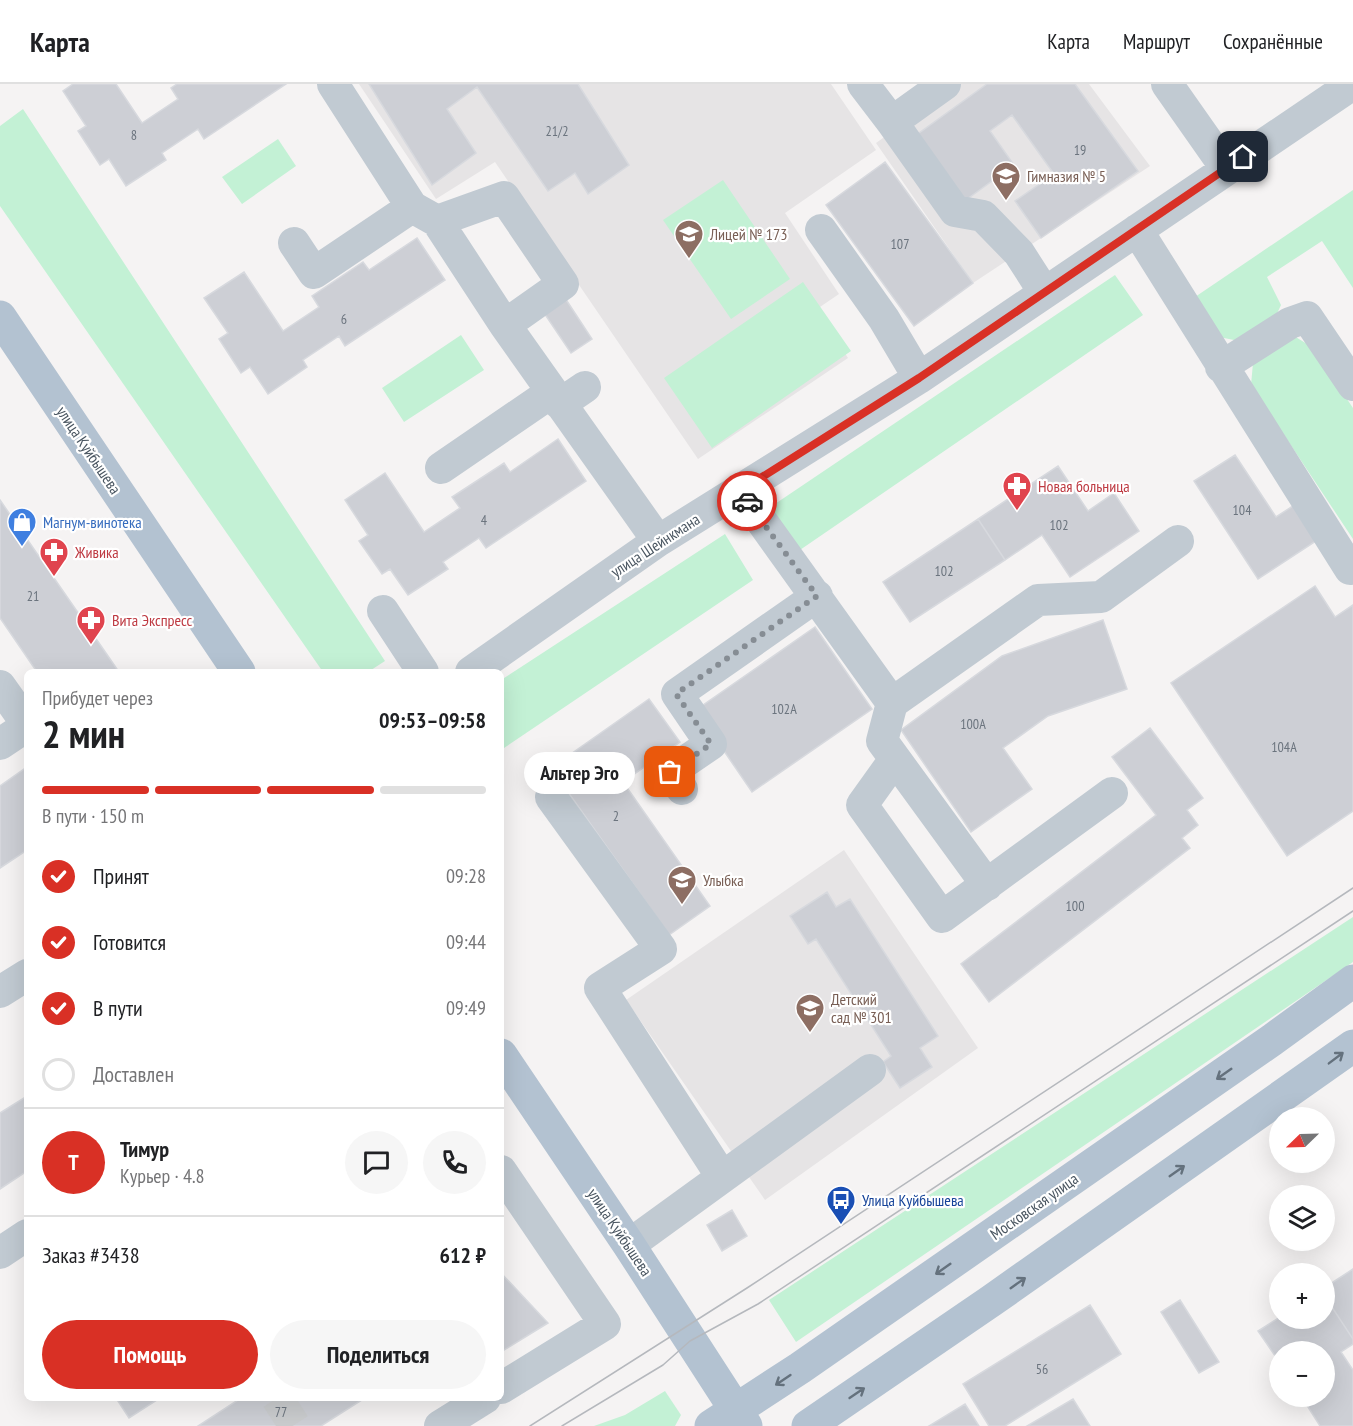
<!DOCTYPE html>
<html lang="ru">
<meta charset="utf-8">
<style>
:root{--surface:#fff;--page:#f6f6f6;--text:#202124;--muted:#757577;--line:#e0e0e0;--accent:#d93025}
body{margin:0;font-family:"PT Sans Narrow",sans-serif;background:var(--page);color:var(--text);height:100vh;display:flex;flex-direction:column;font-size:22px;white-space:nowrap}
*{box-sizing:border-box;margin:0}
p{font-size:20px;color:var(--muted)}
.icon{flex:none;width:33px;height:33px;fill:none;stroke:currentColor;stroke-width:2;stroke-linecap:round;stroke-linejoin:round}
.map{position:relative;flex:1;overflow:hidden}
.details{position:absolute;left:24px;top:585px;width:480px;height:732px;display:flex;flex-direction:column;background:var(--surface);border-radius:9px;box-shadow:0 6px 24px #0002}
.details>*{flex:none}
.needle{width:39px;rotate:247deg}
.controls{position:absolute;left:1269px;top:1023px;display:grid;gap:12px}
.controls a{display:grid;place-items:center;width:66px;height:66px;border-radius:50%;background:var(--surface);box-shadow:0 6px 24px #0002;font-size:30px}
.pin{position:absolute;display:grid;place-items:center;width:51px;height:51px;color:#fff;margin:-26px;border-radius:12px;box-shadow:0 3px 9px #0006}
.courier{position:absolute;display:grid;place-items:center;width:60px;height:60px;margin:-30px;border:4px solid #d93025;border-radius:50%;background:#fff;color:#222;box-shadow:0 2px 8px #0007}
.bubble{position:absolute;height:42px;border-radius:21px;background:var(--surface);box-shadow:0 6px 24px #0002;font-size:20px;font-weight:700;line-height:42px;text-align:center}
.head em{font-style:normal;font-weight:700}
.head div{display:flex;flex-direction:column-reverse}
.head{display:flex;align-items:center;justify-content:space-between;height:102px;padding:0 18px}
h1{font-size:39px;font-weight:700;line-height:45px}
.bar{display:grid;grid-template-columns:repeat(4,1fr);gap:9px 6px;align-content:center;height:72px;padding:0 18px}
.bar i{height:8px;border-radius:4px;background:var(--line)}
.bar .on{background:var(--accent)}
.bar p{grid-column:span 4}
.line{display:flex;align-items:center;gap:15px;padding:0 18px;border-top:2px solid var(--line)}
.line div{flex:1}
.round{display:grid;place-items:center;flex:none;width:63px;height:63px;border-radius:32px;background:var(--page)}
ol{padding:0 18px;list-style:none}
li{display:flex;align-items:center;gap:18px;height:66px}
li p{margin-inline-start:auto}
li .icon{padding:6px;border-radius:50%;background:var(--accent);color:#fff;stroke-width:4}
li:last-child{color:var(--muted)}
li i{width:33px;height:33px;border:3px solid var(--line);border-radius:50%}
.cta{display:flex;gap:12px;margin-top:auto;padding:12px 18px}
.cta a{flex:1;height:69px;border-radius:36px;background:var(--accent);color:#fff;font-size:24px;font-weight:700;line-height:69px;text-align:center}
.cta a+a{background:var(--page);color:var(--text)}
header{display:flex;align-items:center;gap:36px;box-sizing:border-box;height:84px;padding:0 30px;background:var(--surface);border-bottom:2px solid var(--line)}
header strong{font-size:28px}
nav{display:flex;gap:33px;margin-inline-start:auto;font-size:21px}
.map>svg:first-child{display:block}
</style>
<header>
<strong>Карта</strong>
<nav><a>Карта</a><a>Маршрут</a><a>Сохранённые</a></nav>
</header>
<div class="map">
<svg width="1353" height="1342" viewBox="0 0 1353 1342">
<rect width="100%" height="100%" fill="#f5f3f3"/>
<path fill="#e6e4e5" d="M359 0H831L876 66 785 129 839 210 817 225 848 274 698 375 495 78 436 115Z
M958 0H1089L1150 82 973 199 876 59Z
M844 766 978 964 765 1116 626 916Z"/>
<path fill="#c3f1d5" d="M23 25 385 577 368 588H323L0 122V42Z
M278 55 296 82 242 120 222 93Z
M723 96 790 195 731 235 663 136Z
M1353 106V204L1322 157 1267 193 1281 221 1274 236 1239 257 1219 253 1195 213Z
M1115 191 1143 231 797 468 766 426Z
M803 198 851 267 712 364 664 294Z
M461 251 484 286 404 338 382 304Z
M1294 252 1312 263 1353 324V455L1251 301 1253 279Z
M725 450 753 496 501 666V596Z
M1353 833V878L796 1258 769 1216Z
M665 1307 681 1331 675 1342H594L625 1331Z"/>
<path fill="#cdcfd5" stroke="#d7d9de" stroke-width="1.5" d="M73 0H116L142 39 178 15 171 4 177 0H286L204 55 198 45 162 69 166 76 126 102 109 75 100 81 78 47 86 42 63 7Z
M369 0H578L629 81 588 110 575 89 548 107 477 3 447 25 476 69 432 101Z
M987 0H1075L1138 87 1041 154 1015 117 1054 90 1012 31 990 47 1014 81 963 118 915 52Z
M885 78 973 199 914 242 826 121Z
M417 154 445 196 345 262 339 252 303 276 307 283 268 310 250 283 241 289 219 255 228 249 204 214 244 188 283 247 319 223 312 212 363 178 369 186Z
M565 214 592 255 571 269 544 229Z
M558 355 586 397 486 464 479 454 443 478 448 485 408 511 390 485 382 490 359 457 368 451 345 416 385 389 424 448 460 424 452 413 504 379 510 388Z
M1235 371 1276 433 1299 418 1322 453 1258 495 1194 397Z
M1058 382 1088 427 1114 409 1139 447 1070 493 1042 451 1005 476 978 435Z
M0 416 108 572 119 588H37L0 534Z
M978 435 1005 476 910 538 883 498Z
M1315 502 1335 533 1353 521V727L1287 772 1171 599Z
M1103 536 1127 605 1048 632 1003 664 1032 705 971 748 901 646 1002 572Z
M815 543 872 625 752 708 696 626Z
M649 615 680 658 623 698 710 822 669 851 551 684Z
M1150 644 1203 714 1187 726 1198 741 1182 754 1190 764 989 918 961 880 1156 731 1112 673Z
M27 683V766L0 784V702Z
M827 808 836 823 850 815 938 952 920 964 932 983 900 1004 883 978 891 972 816 855 808 860 790 832Z
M27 1012V1087L0 1105V1029Z
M732 1126 747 1152 722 1167 707 1141Z
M1353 1185V1255L1324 1211V1204Z
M501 1189 548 1239 501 1268Z
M1324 1211 1353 1255V1260L1341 1268 1353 1286V1342H1320L1301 1312H1324V1268H1280V1279L1258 1247 1280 1233 1324 1234Z
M1180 1216 1219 1278 1199 1289 1161 1228Z
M1090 1221 1121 1270 1005 1342H989L963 1300Z
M116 1314H160L129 1334Z
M241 1314H365L321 1342H198Z
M1073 1315 1090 1342H1027Z
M965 1320 979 1342H929Z"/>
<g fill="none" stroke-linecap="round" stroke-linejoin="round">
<path stroke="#caccce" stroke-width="32" stroke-dasharray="32 16" stroke-linecap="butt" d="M277 1314 295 1342"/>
<path stroke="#c1cad2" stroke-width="32" d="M333 0 412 123 437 137 505 241 658 457
M863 0 892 38
M945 0 892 38 955 127 983 132 1019 169 1044 208
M1167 0 1226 84
M437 137 504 113 563 200 505 241
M821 146 884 235 919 294
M1137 146 1350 485
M294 159 314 189 412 123
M1221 283 1290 239 1307 233 1353 301
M560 320 585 303
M441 384 552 308
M740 407 892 619 882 657 987 801
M383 527 423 588
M471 588 658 457 919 294 1353 0
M0 602 27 640
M892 619 1038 516 1101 513 1178 457
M0 660 27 642
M895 675 862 721 942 833 1112 709
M682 705 670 688 711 660 677 610 817 512
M551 713 661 865 600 904 722 1093
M0 908 27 891
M501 1087 605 1240 501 1304
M629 1161 870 986
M0 1169 27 1151
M440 1342 485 1314"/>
<path stroke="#b3c2d1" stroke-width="33" d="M0 233 239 588
M501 971 629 1161 746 1342
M711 1342 800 1284 1272 956 1353 897
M808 1342 991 1217 1353 962"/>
<path stroke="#b5b8bd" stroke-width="1.5" d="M530 1342 747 1204 1353 804
M562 1342 663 1281 690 1257 758 1220 1353 827"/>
</g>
<defs><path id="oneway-shaft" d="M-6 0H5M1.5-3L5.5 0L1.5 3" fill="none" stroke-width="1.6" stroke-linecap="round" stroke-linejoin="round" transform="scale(1.5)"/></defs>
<g stroke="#64717d">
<use href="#oneway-shaft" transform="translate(1336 974) rotate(-37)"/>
<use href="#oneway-shaft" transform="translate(1224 990) rotate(145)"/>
<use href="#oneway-shaft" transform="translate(1177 1087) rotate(-35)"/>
<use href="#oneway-shaft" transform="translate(943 1185) rotate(145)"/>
<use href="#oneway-shaft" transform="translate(1018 1199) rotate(-35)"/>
<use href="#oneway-shaft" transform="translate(783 1296) rotate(146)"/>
<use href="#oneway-shaft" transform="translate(857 1309) rotate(-34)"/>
</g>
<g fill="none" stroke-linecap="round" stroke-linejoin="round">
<path stroke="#868d94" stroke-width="6" stroke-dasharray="0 10.8" d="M670 688 711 660 676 610 817 512 747 417"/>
<path stroke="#d93025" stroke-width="8" d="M747 417 740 407 919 294 1243 73"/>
</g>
<defs>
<g id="school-pin" transform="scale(1.5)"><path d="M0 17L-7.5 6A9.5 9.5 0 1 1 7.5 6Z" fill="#8d6e63" stroke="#fff"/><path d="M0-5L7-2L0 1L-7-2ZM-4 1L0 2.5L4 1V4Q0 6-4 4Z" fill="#fff"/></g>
<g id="pharmacy-pin" transform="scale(1.5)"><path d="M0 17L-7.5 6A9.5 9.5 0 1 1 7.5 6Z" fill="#e0444e" stroke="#fff"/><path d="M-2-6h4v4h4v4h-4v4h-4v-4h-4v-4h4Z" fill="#fff"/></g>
<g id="shop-pin" transform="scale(1.5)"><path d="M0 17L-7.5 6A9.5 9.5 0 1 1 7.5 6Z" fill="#3f7fe0" stroke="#fff"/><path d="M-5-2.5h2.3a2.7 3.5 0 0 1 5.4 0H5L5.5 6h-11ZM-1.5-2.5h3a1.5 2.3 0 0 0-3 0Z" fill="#fff"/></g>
<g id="bus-pin" transform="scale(1.5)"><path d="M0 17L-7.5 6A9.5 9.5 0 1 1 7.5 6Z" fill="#1a4fb4" stroke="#fff"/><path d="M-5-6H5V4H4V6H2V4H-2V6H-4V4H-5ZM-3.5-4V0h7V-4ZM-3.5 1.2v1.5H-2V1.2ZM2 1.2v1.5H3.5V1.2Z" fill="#fff"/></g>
</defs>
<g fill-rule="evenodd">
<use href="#school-pin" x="1006" y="92"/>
<use href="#school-pin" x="689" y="150"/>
<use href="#pharmacy-pin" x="1017" y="402"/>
<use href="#shop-pin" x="22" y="438"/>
<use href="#pharmacy-pin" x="54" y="468"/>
<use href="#pharmacy-pin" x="91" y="536"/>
<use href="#school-pin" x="682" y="796"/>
<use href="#school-pin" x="810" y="924"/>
<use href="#bus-pin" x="841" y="1116"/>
</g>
<g text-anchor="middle" stroke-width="4.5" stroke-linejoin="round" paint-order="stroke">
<g font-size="14" fill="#6b747e">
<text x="557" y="52">21/2</text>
<text x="134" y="56">8</text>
<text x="1080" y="71">19</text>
<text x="900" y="165">107</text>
<text x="344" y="240">6</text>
<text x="1242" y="431">104</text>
<text x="484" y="441">4</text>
<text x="1059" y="446">102</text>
<text x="944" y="492">102</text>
<text x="33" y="517">21</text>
<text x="784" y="630">102А</text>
<text x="973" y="645">100А</text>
<text x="1284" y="668">104А</text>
<text x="616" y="737">2</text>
<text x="1075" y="827">100</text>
<text x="1042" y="1290">56</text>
<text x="281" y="1333">77</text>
</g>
<g font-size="16" fill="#785e54" stroke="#fff" text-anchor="start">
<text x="1027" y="98">Гимназия № 5</text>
<text x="710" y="156">Лицей № 173</text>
<text x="703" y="802">Улыбка</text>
<text x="831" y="921">Детский<tspan x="831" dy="18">сад № 301</tspan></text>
</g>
<g font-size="16" fill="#4a5661" stroke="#fff">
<text transform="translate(89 366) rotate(56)" y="6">улица Куйбышева</text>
<text transform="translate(655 461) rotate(-33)" y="6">улица Шейнкмана</text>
<text transform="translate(1034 1122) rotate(-35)" y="6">Московская улица</text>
<text transform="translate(620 1148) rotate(56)" y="6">улица Куйбышева</text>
</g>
<g font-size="16" fill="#be3a42" stroke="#fff" text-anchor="start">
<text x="1038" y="408">Новая больница</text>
<text x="75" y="474">Живика</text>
<text x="112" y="542">Вита Экспресс</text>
</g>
<g font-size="16" fill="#366cbe" stroke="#fff" text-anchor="start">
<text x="43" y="444">Магнум-винотека</text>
</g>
<g font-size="16" fill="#164399" stroke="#fff" text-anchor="start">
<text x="862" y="1122">Улица Куйбышева</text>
</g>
</g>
</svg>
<div class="controls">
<a><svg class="needle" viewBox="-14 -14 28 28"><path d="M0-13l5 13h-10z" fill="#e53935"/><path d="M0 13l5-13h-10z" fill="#757577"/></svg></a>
<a><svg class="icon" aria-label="layers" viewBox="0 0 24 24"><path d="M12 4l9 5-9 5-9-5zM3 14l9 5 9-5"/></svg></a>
<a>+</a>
<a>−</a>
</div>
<div class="pin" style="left:670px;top:688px;background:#ea580c"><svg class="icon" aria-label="bag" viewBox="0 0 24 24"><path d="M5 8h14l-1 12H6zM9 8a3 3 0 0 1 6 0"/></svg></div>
<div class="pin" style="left:1243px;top:73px;background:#1f2937"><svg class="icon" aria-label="home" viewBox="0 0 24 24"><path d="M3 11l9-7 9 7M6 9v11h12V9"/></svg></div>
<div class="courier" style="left:747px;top:417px"><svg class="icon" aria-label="car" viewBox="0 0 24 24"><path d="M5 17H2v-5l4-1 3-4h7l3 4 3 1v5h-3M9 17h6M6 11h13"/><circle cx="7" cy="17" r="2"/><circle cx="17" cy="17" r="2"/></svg></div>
<div class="bubble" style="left:524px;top:668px;width:111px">Альтер Эго</div>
<section class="details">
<div class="head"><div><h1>2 мин</h1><p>Прибудет через</p></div><em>09:53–09:58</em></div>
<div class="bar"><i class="on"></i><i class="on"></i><i class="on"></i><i></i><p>В пути · 150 m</p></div>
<ol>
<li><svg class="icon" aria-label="check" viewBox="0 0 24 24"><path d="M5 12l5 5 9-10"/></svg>Принят<p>09:28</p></li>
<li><svg class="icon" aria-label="check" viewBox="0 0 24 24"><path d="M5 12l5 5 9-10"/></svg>Готовится<p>09:44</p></li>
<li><svg class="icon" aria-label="check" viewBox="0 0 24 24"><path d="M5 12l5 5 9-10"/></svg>В пути<p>09:49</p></li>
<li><i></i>Доставлен</li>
</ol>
<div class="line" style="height:108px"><b class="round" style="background:var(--accent);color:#fff">Т</b><div><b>Тимур</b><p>Курьер · 4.8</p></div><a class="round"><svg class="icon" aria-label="chat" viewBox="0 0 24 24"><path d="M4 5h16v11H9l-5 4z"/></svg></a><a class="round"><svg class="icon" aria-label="phone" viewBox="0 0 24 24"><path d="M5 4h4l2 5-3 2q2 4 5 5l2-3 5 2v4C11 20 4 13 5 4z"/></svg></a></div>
<div class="line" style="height:78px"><div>Заказ #3438</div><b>612 ₽</b></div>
<div class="cta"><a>Помощь</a><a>Поделиться</a></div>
</section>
</div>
